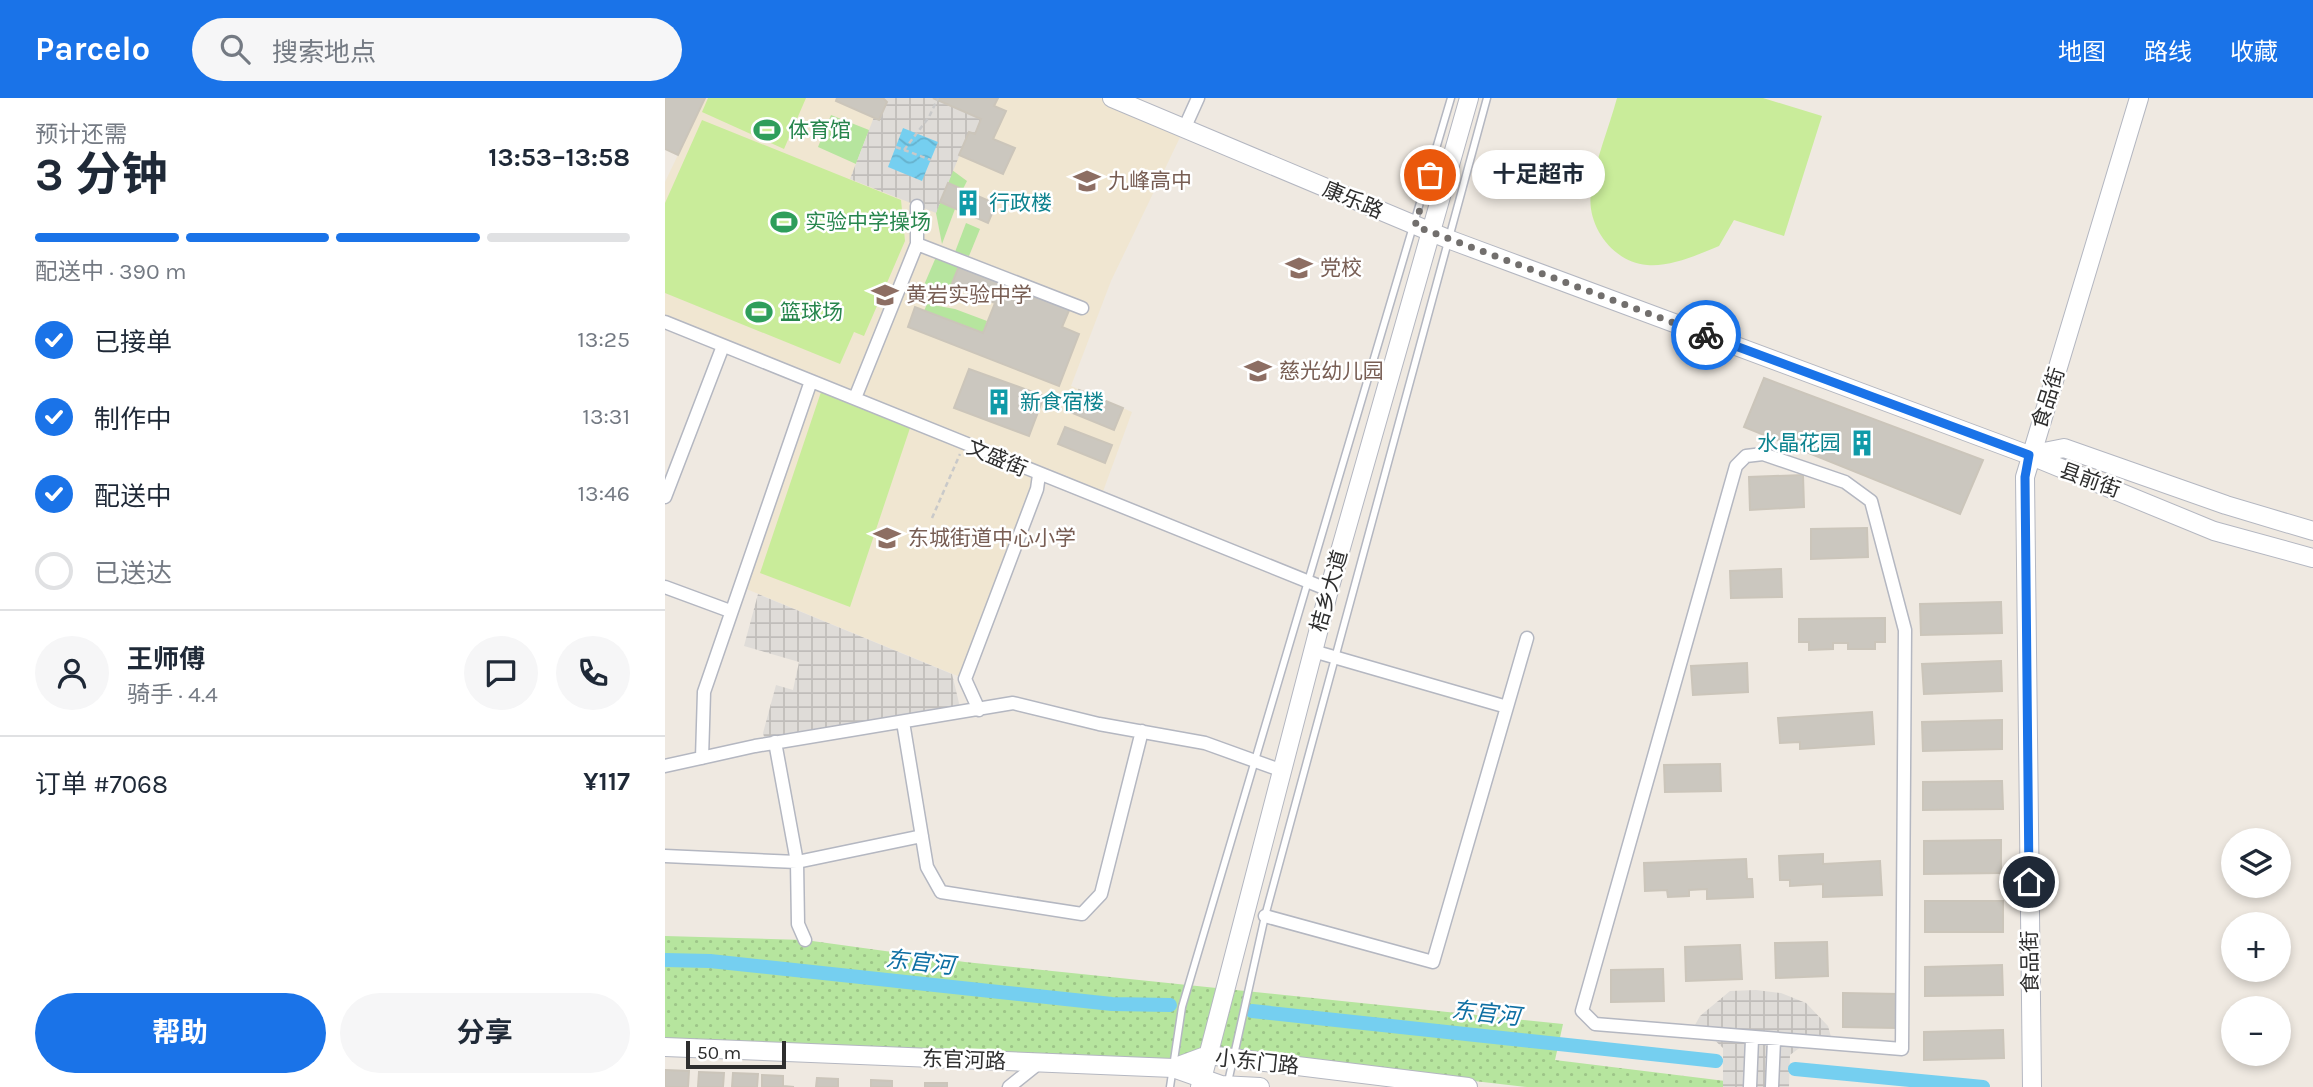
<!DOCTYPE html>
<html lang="zh">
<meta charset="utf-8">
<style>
:root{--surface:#fff;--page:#f6f6f7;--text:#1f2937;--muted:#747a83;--line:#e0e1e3;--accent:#1a73e8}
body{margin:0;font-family:Karla,"Noto Sans SC",sans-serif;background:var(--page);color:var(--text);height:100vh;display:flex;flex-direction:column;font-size:26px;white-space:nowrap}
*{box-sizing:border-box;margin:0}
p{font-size:23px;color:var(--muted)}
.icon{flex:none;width:38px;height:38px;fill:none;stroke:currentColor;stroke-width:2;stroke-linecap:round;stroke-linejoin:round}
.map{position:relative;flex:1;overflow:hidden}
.side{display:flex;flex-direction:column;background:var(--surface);width:665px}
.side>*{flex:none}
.tools{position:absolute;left:1556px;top:730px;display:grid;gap:14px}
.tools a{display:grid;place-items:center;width:70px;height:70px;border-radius:50%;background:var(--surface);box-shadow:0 4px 10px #0003;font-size:35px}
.scale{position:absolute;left:21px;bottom:18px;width:100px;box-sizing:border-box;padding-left:7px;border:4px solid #2e2e2e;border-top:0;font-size:19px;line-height:24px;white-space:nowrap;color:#2e2e2e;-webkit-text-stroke:5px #fff;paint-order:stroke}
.pin{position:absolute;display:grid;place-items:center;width:60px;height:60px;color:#fff;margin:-30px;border:4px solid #fff;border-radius:50%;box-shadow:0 2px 7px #0007}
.courier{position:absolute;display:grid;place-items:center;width:70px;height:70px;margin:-35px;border:5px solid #1a73e8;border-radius:50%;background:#fff;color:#222;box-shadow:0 2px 9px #0007}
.bubble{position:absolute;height:49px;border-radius:24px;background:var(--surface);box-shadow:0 4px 10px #0003;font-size:23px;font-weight:700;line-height:49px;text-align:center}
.summary em{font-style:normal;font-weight:700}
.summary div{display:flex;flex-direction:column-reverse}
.summary{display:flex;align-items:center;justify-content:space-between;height:119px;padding:0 35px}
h1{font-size:46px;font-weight:700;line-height:52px}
.bar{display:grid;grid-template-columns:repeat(4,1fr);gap:10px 7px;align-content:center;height:84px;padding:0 35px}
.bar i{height:9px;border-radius:5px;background:var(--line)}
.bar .current{background:var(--accent)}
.bar p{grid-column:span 4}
.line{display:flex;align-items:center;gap:18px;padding:0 35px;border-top:2px solid var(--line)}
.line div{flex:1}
.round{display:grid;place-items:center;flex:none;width:74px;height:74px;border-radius:37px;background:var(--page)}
ol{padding:0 35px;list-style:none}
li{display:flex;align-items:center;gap:21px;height:77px}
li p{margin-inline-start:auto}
li .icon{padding:7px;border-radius:50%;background:var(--accent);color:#fff;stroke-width:4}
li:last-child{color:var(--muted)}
li i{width:38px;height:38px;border:4px solid var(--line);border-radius:50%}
.button{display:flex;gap:14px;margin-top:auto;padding:14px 35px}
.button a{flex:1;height:80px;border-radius:42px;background:var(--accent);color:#fff;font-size:28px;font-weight:700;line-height:80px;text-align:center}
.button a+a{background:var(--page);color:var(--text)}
header{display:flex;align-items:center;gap:42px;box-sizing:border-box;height:98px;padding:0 35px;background:var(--accent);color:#fff}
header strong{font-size:33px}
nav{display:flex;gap:38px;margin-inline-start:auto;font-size:24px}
.search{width:490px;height:63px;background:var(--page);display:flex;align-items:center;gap:18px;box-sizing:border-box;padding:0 24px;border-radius:38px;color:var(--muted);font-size:26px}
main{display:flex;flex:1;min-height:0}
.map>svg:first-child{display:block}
</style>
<header>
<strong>Parcelo</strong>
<div class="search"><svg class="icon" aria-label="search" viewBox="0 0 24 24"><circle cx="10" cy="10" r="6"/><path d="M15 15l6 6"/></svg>搜索地点</div>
<nav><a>地图</a><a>路线</a><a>收藏</a></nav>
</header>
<main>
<section class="side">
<div class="summary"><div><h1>3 分钟</h1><p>预计还需</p></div><em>13:53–13:58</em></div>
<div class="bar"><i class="current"></i><i class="current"></i><i class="current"></i><i></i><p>配送中 · 390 m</p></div>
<ol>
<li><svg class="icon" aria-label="check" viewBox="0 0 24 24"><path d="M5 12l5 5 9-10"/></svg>已接单<p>13:25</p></li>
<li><svg class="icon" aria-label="check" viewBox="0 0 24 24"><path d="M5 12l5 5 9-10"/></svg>制作中<p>13:31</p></li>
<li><svg class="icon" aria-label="check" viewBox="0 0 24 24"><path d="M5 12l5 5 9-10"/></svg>配送中<p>13:46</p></li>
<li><i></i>已送达</li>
</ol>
<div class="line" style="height:126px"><a class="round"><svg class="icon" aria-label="person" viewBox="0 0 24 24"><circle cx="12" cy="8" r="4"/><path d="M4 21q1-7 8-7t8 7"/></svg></a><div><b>王师傅</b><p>骑手 · 4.4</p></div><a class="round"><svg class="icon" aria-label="chat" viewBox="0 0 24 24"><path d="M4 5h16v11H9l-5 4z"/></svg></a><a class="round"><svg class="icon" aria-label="phone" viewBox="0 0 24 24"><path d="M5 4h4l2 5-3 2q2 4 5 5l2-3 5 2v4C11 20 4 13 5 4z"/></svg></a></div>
<div class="line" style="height:91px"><div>订单 #7068</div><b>¥117</b></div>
<div class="button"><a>帮助</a><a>分享</a></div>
</section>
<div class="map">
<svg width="1648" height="989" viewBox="0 0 1648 989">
<defs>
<pattern id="park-dots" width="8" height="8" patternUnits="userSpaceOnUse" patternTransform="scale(1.75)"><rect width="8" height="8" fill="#b6e59e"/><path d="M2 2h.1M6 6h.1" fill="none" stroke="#9dc588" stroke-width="1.8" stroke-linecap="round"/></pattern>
<pattern id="plaza-grid" width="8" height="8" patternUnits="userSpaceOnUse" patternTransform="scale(1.75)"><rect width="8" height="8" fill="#dfdcd8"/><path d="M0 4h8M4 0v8" fill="none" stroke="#c0bdba"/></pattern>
<pattern id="water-waves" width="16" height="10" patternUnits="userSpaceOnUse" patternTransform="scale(1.75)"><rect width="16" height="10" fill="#75cff0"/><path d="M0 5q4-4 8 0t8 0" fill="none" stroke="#66b2ce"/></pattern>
</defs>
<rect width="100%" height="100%" fill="#efe9e1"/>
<path fill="#f0e6d1" d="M40 0H447L519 31 446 183 406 288 467 314 436 399 374 377 300 581 74 488 146 283 0 224V84Z"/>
<path fill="#b6e59e" d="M166 17 204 32 191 66 153 49Z
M287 72 302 83 298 91 283 85Z
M275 104 290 111 277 146 271 115Z
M301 125 315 131 304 158 290 154Z
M271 159 294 168 282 199 259 187Z
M262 206 290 211 322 223 318 235 259 213Z"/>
<path fill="url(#park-dots)" d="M0 838 140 842 300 864 898 926 890 962 1109 989H862L584 957 508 970 0 949Z"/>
<path fill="#c9ec9a" d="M43 0H141L119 51 37 14Z
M952 0H1098L1157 18 1119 138 1069 122 1054 148C1032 157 1006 169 982 167 947 164 921 127 926 94 930 62 944 30 952 0Z
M37 22 236 102 240 143 199 238 189 234 175 266 0 195V105Z
M156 294 245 330 185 509 95 475Z"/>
<path fill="url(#plaza-grid)" d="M218 0H268L316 21 310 36 304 34 271 115 185 81 209 19 215 21 222 4Z
M93 496 287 576 294 605 292 615 101 646 98 635 111 587 128 592 134 564 79 548Z
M1091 892 1116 895 1141 905 1163 928 1168 946 1141 945 1125 957 1124 989H1058V950L1044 937 1025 936 1035 918 1065 893Z"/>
<path fill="url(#water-waves)" d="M238 30 273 44 257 83 223 69Z"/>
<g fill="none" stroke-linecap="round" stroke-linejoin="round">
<path stroke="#75cff0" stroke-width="14" d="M0 862 45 863 447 906 505 907
M587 913 1051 963
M1130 971 1318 989"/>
</g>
<path fill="#cbc7bf" stroke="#cbc5ba" stroke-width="2" d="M0 0H40L13 57 0 51Z
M172 0H218L222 4 214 22 171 3Z
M268 0H333L329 8 341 13 328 41 350 50 338 76 294 57 304 34 310 36 316 21Z
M283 85 331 106 323 125 275 104Z
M294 168 405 210 397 229 414 236 394 288 243 229 250 209 318 235 330 205 286 188Z
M304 271 379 298 364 338 289 310Z
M1099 280 1318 362 1295 416 1079 329Z
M414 292 458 310 449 332 405 314Z
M400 329 447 347 440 365 393 346Z
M1138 377 1139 409 1085 412 1084 379Z
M1202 430 1203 459 1146 461V431Z
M1116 471 1117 499 1066 500 1065 473Z
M1336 504 1337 535 1256 537 1255 506Z
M1220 520V544H1210V551H1183V545H1168V551L1144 552V544H1134V521Z
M1336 563 1337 593 1259 596 1257 566Z
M1082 565 1083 594 1028 597 1026 568Z
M1207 614 1209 646 1135 651V644L1115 645 1113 620Z
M1337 622V651L1258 653 1257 624Z
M1055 666 1056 693 1000 694 999 667Z
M1337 683 1338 711 1258 712V684Z
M1336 742V775L1259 776V743Z
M1158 756V766L1215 763 1217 797 1158 799V786L1125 788V782H1115L1114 758Z
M1081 761 1082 781H1087L1088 799 1042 801V791L1024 792V798L1003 799 1002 792 980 793 979 765Z
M1260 803H1338V834H1260Z
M1162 844 1163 878 1111 880 1110 845Z
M1075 847 1077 881 1021 883 1020 849Z
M1337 867 1338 897 1260 898V869Z
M998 871 999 903 946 904V872Z
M1178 895 1233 896 1232 930 1178 929Z
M1338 932 1339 960 1259 962V934Z
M0 972 24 973 23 989H0Z
M34 974 59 975 58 989H33Z
M68 975 93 976 92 989H67Z
M97 977 118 978V988L129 989H97Z
M152 980 173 981V989H151Z
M206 982 227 983V989H206Z
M260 985H282V989H260Z"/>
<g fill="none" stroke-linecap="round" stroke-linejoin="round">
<g stroke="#b4b7c1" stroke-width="9">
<path id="lane" d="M563 984 600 818 822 0
M505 989 517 909 786 0"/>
</g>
<g stroke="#b4b7c1" stroke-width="15">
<path id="street" d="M519 31 533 0
M252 146 417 210
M0 224 664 492
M190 300 252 146V108
M1098 356 1180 384 1206 403 1240 532 1237 951 930 926 917 913 1071 368 1081 358Z
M0 399 58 248
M0 489 65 513
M648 553 842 609
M314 612 300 581 372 391 374 377
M238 624 262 769 276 794 417 816 436 796 477 633
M110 644 132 764 133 826 140 842
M37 660 39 594 146 283
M0 668 90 648 348 605 434 626 540 645 615 672
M0 758 132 764 257 738
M600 818 768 864 862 540
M344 989 374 965
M1085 989 1087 941
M1107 989 1109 942"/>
</g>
<g stroke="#b4b7c1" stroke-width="20">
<path id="secondary" d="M447 0 783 141 1364 357 1549 433 1648 460
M1364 357 1399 350 1561 407 1648 433
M0 949 508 970 556 987 595 989
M508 970 543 957 803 989
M535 989 664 492 804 0
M1367 989 1360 379 1474 0"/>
</g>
<path stroke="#c9c9c9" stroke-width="2.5" stroke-dasharray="5 3.5" stroke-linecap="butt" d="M231 49 266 62
M239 52 264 19 273 0
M267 420 295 356"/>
<use href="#lane" stroke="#fff" stroke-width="6"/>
<use href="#street" stroke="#fff" stroke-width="12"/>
<use href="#secondary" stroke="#fff" stroke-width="18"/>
</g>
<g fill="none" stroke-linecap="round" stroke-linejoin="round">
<path stroke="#726f6d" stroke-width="7" stroke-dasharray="0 12.6" d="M765 77 750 128 1041 237"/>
<path stroke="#1a73e8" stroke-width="9" d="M1041 237 1364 357 1360 379 1364 784"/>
</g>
<defs>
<g id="stadium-bare" transform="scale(2.1)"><path d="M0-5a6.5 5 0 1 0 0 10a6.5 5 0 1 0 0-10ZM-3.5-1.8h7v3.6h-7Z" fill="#2e9e5b" stroke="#fff" stroke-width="2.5" paint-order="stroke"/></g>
<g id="school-bare" transform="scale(2.1)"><path d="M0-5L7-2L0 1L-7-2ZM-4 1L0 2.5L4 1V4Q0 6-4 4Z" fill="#8d6e63" stroke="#fff" stroke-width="2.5" paint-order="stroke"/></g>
<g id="building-bare" transform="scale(2.1)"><path d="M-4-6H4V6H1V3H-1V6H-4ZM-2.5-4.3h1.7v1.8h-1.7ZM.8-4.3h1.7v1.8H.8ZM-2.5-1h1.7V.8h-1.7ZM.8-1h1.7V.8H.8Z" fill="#0f9aa8" stroke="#fff" stroke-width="2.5" paint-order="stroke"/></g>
</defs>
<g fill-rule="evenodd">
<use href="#stadium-bare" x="102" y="32"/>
<use href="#school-bare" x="422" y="83"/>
<use href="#building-bare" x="303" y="105"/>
<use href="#stadium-bare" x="119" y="124"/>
<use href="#school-bare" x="634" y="170"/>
<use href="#school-bare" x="220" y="197"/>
<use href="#stadium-bare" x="94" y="214"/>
<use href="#school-bare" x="593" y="273"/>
<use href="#building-bare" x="334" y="304"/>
<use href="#building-bare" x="1197" y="345"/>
<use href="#school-bare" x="222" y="440"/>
</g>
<g text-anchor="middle" stroke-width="5" stroke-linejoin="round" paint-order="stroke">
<g font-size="21" fill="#27864d" stroke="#fff" text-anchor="start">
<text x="123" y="39">体育馆</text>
<text x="140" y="131">实验中学操场</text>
<text x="115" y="221">篮球场</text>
</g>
<g font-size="21" fill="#785e54" stroke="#fff" text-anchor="start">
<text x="443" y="90">九峰高中</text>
<text x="655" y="177">党校</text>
<text x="241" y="204">黄岩实验中学</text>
<text x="614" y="280">慈光幼儿园</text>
<text x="243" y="447">东城街道中心小学</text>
</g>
<g font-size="21" fill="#2e2e2e" stroke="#fff">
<text transform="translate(688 102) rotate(23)" y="7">康乐路</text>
<text transform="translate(1383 300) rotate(-72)" y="7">食品街</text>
<text transform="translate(332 360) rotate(23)" y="7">文盛街</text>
<text transform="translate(1425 382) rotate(20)" y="7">县前街</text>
<text transform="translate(664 493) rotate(-74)" y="7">桔乡大道</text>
<text transform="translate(1365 864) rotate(-91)" y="7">食品街</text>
<text transform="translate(299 962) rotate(2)" y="7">东官河路</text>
<text transform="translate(592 964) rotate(6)" y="7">小东门路</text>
</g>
<g font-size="21" fill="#0d838f" stroke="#fff" text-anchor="start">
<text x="324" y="112">行政楼</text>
<text x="355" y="311">新食宿楼</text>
<text x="1176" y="352" text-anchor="end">水晶花园</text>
</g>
<g font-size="23" font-style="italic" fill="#0d6fa3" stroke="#fff">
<text transform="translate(255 864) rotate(6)" y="8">东官河</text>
<text transform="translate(821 915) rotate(6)" y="8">东官河</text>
</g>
</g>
</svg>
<div class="tools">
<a><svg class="icon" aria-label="layers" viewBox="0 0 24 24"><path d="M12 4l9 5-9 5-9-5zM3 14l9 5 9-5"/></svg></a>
<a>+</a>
<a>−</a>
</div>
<div class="scale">50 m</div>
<div class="pin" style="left:765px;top:77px;background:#ea580c"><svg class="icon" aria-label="bag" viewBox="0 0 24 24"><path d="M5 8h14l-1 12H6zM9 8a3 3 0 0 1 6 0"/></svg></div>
<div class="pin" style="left:1364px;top:784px;background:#1f2937"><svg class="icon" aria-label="home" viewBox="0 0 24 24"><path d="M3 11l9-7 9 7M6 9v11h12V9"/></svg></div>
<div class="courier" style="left:1041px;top:237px"><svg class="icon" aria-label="bike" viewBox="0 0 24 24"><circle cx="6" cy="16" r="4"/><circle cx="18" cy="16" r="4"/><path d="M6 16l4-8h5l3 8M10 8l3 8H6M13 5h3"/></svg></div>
<div class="bubble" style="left:807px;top:52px;width:133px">十足超市</div>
</div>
</main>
